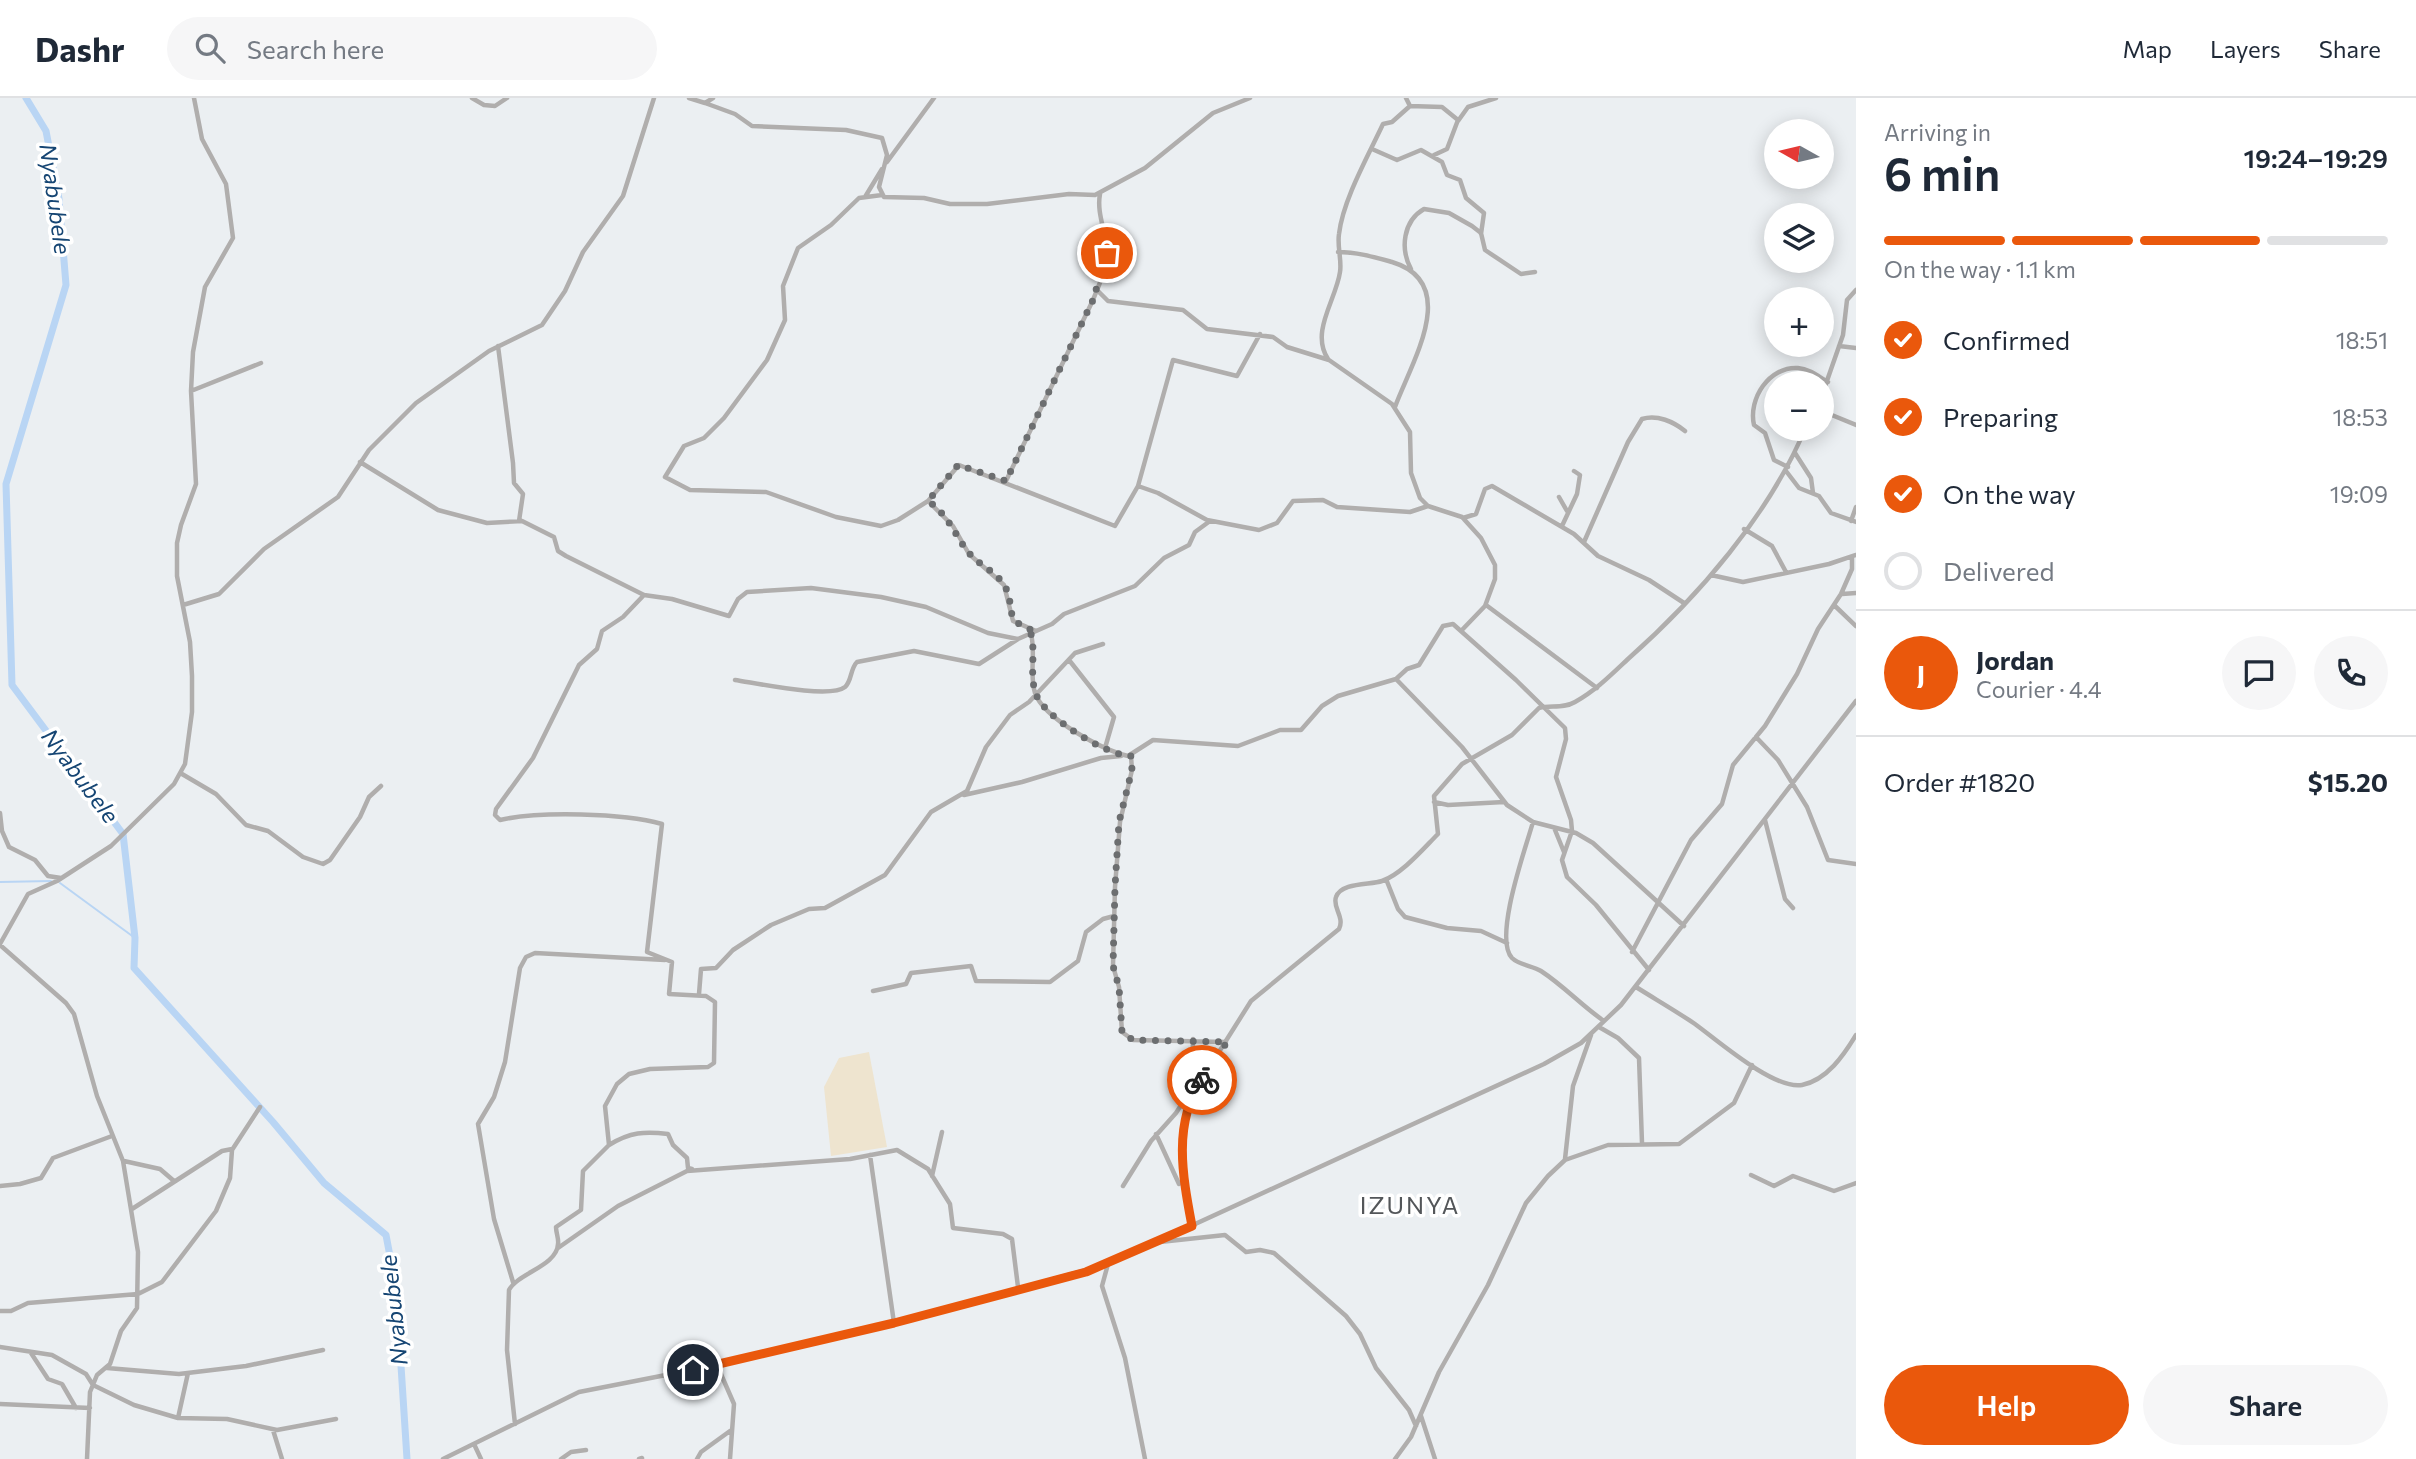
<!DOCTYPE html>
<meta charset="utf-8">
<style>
:root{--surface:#fff;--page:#f6f6f7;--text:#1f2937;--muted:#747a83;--line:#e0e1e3;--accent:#ea580c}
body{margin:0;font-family:Commissioner,sans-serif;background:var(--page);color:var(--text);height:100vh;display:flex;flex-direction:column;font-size:26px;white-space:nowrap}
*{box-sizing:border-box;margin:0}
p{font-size:23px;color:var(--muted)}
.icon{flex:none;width:38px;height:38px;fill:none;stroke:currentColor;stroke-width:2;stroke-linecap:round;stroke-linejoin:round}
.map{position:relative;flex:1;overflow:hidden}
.side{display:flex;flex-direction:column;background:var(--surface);width:560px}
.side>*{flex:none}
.needle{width:46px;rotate:278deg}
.fabs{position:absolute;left:1764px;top:21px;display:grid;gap:14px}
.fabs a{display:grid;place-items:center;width:70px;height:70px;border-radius:50%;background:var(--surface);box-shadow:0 4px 18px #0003;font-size:35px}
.pin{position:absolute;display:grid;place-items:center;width:60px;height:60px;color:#fff;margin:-30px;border:4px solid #fff;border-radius:50%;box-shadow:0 2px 7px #0007}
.courier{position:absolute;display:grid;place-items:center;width:70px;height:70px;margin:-35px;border:5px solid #ea580c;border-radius:50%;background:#fff;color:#222;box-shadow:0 2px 9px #0007}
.summary em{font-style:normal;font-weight:600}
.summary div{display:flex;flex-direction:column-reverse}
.summary{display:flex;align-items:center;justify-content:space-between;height:119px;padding:0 28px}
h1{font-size:46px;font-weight:600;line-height:52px}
.bar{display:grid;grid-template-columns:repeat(4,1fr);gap:10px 7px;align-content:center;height:84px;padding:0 28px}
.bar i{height:9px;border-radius:5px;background:var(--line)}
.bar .selected{background:var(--accent)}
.bar p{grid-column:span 4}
.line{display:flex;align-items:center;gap:18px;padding:0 28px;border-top:2px solid var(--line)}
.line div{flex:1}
.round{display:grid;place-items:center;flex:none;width:74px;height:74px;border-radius:37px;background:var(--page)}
ol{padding:0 28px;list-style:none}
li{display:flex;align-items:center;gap:21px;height:77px}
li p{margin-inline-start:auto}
li .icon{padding:7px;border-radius:50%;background:var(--accent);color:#fff;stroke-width:4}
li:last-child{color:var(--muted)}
li i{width:38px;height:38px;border:4px solid var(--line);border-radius:50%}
.primary-button{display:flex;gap:14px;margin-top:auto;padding:14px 28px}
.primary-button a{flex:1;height:80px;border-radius:42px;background:var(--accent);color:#fff;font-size:28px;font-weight:600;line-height:80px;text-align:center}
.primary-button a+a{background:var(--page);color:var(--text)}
header{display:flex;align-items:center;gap:42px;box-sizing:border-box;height:98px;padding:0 35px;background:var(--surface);border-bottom:2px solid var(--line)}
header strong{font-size:33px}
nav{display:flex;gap:38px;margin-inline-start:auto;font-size:24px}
.search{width:490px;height:63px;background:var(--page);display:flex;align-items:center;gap:18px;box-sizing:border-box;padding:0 24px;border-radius:38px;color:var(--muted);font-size:26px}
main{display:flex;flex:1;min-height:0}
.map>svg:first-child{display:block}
</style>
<header>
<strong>Dashr</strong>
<div class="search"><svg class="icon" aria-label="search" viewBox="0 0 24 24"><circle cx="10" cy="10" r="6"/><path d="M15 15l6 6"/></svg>Search here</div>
<nav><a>Map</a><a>Layers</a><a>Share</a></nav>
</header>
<main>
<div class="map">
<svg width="1856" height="1361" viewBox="0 0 1856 1361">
<rect width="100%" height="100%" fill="#ebeff2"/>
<path fill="#eee4cf" d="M869 954 887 1049 831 1058 824 989 839 960Z"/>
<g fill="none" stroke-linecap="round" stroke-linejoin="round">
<path stroke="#b9d5f4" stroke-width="2" d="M0 784 51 783
M60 785 135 840"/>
<path stroke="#b9d5f4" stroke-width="7" d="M26 0 46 33 59 101 66 187 6 386 12 587 123 736 135 840 134 870 273 1024 324 1085 386 1137 396 1190 407 1361"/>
<path stroke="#b0aead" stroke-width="4.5" d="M472 0 484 7 495 8 507 0
M689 0 705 5 713 0
M1406 0 1410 8 1442 9 1458 22 1447 51 1434 57
M705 5 735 16 752 28 846 32 882 40 887 57 879 89 884 99 924 100 950 106H987L1069 96 1095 97 1145 70 1213 15 1250 0
M1458 23 1468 9 1496 0
M1372 51 1397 62 1421 52 1442 64 1447 77 1460 82 1466 100 1484 115 1481 136
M887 64 934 0
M882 97 859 100 831 127 798 150 783 188 785 222 767 262 724 320 704 340 684 348 665 379 690 392 766 394 836 419 881 428 898 422 928 403 959 367 1115 428 1138 388 1173 262 1237 278 1260 236
M865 99 882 71
M1338 154C1357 154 1374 159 1392 164 1462 185 1411 265 1395 309
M1411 171C1400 151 1403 123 1424 111L1449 115 1472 128 1481 135 1485 152 1521 176 1535 174
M1097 192 1108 203 1183 212 1207 231 1273 239 1287 249 1329 262 1392 306 1410 334 1411 375 1420 400 1428 408 1462 419 1481 440 1495 467V481L1485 508 1461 533
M498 248 513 365 514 385 523 396 519 423
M1839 248 1856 250
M1328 261C1310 234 1336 202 1340 174 1342 162 1337 149 1339 136 1343 102 1368 58 1383 26L1392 24 1410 8
M191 293 261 265
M1822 297 1843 237 1847 202 1856 192
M1822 313 1856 327
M1795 355 1811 380 1813 395
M360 364 438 412 487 425 522 423 554 439 558 453 566 458 644 497 672 501 729 518 738 501 747 494 811 490 881 499 926 509 988 535 1018 541
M1788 369 1774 362 1765 335 1754 327C1748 301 1769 268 1798 270 1810 271 1819 279 1828 284
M1786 373 1799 390 1819 398 1831 415 1856 424
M1006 383 1093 202C1098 189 1106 173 1107 158 1108 137 1096 117 1100 96
M1138 388 1158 395 1207 422 1259 432 1277 425 1293 403 1323 402 1337 409 1410 414 1428 408
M1559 399 1567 413
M928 403 953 428 969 456 1004 487 1013 523 1036 533
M1463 420 1476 416 1485 391 1492 388 1574 436 1598 458 1649 482 1684 505
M1851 423 1856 409
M1562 428 1577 396 1580 377 1574 373
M1744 431 1772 448 1786 474
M1584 444 1628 344 1642 321C1657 316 1674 324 1685 333
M1711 477 1743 484 1829 466 1856 457
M1842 496 1856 495
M183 507 219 496 264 451 338 399 369 352 416 305 489 253 542 227 565 193 583 154 623 98 654 0
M1486 507 1597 590
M1834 507 1856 528
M1031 536C1036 554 1029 577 1035 595 1044 621 1103 652 1128 658L1153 642 1238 648 1280 632H1301L1322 608 1338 598 1396 581 1407 571 1419 567 1443 528 1453 526 1516 582 1565 630 1566 641 1556 679 1571 722 1572 733 1562 762 1567 779 1596 807 1649 872
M1069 562 1114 619 1105 650
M1396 581 1462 649 1507 707 1533 724 1576 735 1593 745 1684 828
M735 582C756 585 830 601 845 589 852 583 850 571 857 564L914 553 979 566 1018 541 1052 526 1064 516 1135 488 1164 460 1189 447 1195 434 1210 423
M1756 639 1778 662 1807 709 1828 762 1856 766
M1131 658 1132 672 1120 724 1115 789 1113 868 1119 889 1122 934 1133 942 1226 944
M182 676 216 696 246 727 268 733 303 759 323 766 330 762 360 719 369 699 381 688
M964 697 1022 684 1101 660 1121 658
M1434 704 1448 707 1504 704
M0 715 2 733 9 749 35 762 48 778 61 780
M1765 722 1785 801 1793 810
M1533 724C1526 749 1493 840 1512 860 1519 867 1533 868 1541 873 1564 888 1582 908 1604 923
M1555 732 1564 754
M1386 781 1398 811 1405 819 1447 830 1481 833 1507 845
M0 846 28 796 57 783 111 748 174 686 185 666 192 614V578L190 544 177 478V445L181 427 196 386 191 293 193 254 205 189 233 140 226 86 202 41 194 0
M0 847 66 905 74 916 97 998 123 1063 138 1154 137 1210 121 1233 110 1266 97 1277 90 1294 87 1361
M1632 854 1691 742 1722 706 1733 667 1765 628 1797 576 1818 531 1841 496 1852 471V459
M1636 889C1655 901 1676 913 1695 926 1717 942 1774 992 1802 987 1827 982 1844 957 1856 937
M873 893 906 886 911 875 971 868 976 883 1050 884 1078 863 1086 834 1103 821 1114 818
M699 896 701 871 716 870 733 852 771 827 809 811 825 810 885 777 931 714 967 693 986 649 1010 617 1029 604 1075 555 1103 546
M1599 929 1618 940 1639 960 1642 1045
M1156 1036 1179 1086
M609 1047C630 1034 645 1033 668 1036L673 1047 687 1060 688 1070 692 1071
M870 1057 894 1225
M1565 1061 1573 988 1591 937
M124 1063 160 1071 174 1083
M1751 1077 1774 1088 1793 1078 1834 1093 1856 1085
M932 1078 942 1034
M0 1088 20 1086 41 1080 53 1060 112 1038
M1123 1088 1151 1043 1176 1015 1185 1001 1192 983 1193 941
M132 1111 222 1053 232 1051
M1192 1128 1183 1085 1182 1060 1185 1024 1195 992 1251 903 1339 831C1345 819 1332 809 1336 799 1341 784 1370 787 1382 783 1402 776 1423 751 1438 736L1434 698 1462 666 1512 637 1539 610C1551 607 1563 611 1575 604 1595 593 1611 577 1628 561 1698 499 1769 417 1805 331
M1160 1144 1225 1137 1246 1154 1260 1152 1274 1155 1346 1218 1360 1236 1376 1270 1409 1312 1416 1328
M558 1150 618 1108 687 1073 850 1061 897 1052 928 1071 950 1106 953 1130 1003 1136 1012 1141 1018 1189
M1108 1166 1102 1188 1125 1260 1145 1361
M513 1184 494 1121 478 1026 494 999 505 964 520 870 526 859 535 855 665 862
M0 1213H11L28 1205 138 1196 162 1184 216 1113 230 1080 232 1052 260 1009
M0 1249 52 1257 86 1276 93 1287 134 1307 178 1320 227 1321 277 1332 336 1321
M31 1255 48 1281 62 1286 76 1310
M717 1267 734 1306 730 1361
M107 1270 179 1276 246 1268 323 1252
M0 1306 90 1310
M1421 1318 1435 1361
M178 1320 188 1275
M515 1326 507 1252 509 1192C518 1175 557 1168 558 1146 559 1141 556 1135 556 1129L581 1112 583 1073 609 1047 605 1008 617 986 629 976 650 971 708 969 714 965 715 904 706 898 669 896 672 864 647 854 662 726C623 715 539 713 500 722L495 717 496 711 533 660 579 567 597 551 602 533 623 519 644 497
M273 1332 282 1361
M474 1346 481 1361
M443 1361 579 1294 717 1267 894 1225 1108 1166 1544 966 1581 945 1621 907 1856 603
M561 1361 571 1354 586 1352
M639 1361 642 1360
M697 1361 701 1354 730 1333
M1395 1361 1411 1339 1439 1274 1488 1187 1526 1105 1548 1078 1565 1062 1608 1047 1679 1046 1734 1005 1752 967"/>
</g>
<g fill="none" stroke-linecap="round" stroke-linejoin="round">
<path stroke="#6c6e70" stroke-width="7" stroke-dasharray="0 12.6" d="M1107 155 1093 202 1006 383 958 367 928 403C950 418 954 437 969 455 978 466 993 472 1002 484 1019 506 998 523 1036 533L1031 536C1036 554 1029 578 1036 596 1044 619 1107 658 1131 658L1132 672 1119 724 1115 789 1113 868 1119 889 1122 934 1133 942 1227 944 1202 982"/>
<path stroke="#ea580c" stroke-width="9" d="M693 1272 894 1225 1086 1174 1192 1128C1183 1080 1172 1025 1202 982"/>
</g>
<g text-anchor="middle" stroke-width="7" stroke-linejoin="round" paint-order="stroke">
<g font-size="23" font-style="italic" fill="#154573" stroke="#fff">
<text transform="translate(55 101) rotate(82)" y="8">Nyabubele</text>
<text transform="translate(80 678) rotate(53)" y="8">Nyabubele</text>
<text transform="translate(394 1212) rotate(-96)" y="8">Nyabubele</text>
</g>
<g font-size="24" letter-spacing="2" fill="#535659" stroke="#fff">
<text x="1410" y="1116">IZUNYA</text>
</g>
</g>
</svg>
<div class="fabs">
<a><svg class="needle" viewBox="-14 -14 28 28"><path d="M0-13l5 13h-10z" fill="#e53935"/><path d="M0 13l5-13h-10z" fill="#747a83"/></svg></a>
<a><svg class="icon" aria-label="layers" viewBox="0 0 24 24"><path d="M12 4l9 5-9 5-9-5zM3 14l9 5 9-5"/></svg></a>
<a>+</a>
<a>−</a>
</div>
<div class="pin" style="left:1107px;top:155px;background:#ea580c"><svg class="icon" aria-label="bag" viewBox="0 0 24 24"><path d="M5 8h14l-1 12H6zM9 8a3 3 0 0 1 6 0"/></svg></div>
<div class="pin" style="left:693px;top:1272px;background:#1f2937"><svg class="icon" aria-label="home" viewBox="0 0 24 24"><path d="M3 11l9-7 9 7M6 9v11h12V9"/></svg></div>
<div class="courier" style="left:1202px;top:982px"><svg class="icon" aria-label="bike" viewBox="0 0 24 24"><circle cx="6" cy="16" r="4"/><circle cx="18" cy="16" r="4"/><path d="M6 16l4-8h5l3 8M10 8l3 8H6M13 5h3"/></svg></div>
</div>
<section class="side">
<div class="summary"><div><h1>6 min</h1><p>Arriving in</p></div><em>19:24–19:29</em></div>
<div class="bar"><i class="selected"></i><i class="selected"></i><i class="selected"></i><i></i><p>On the way · 1.1 km</p></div>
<ol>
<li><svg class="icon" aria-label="check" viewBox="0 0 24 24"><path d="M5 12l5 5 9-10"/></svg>Confirmed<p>18:51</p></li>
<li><svg class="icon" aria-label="check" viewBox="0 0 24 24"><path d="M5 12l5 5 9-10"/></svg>Preparing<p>18:53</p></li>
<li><svg class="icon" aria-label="check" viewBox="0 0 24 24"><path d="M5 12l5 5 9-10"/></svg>On the way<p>19:09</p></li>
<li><i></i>Delivered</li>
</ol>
<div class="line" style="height:126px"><b class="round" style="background:var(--accent);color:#fff">J</b><div><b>Jordan</b><p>Courier · 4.4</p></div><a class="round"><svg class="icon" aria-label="chat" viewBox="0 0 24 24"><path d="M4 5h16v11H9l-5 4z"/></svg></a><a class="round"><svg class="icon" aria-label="phone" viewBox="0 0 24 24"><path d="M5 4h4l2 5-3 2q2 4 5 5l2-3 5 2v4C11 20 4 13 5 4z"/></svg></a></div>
<div class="line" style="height:91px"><div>Order #1820</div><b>$15.20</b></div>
<div class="primary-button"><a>Help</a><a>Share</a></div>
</section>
</main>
